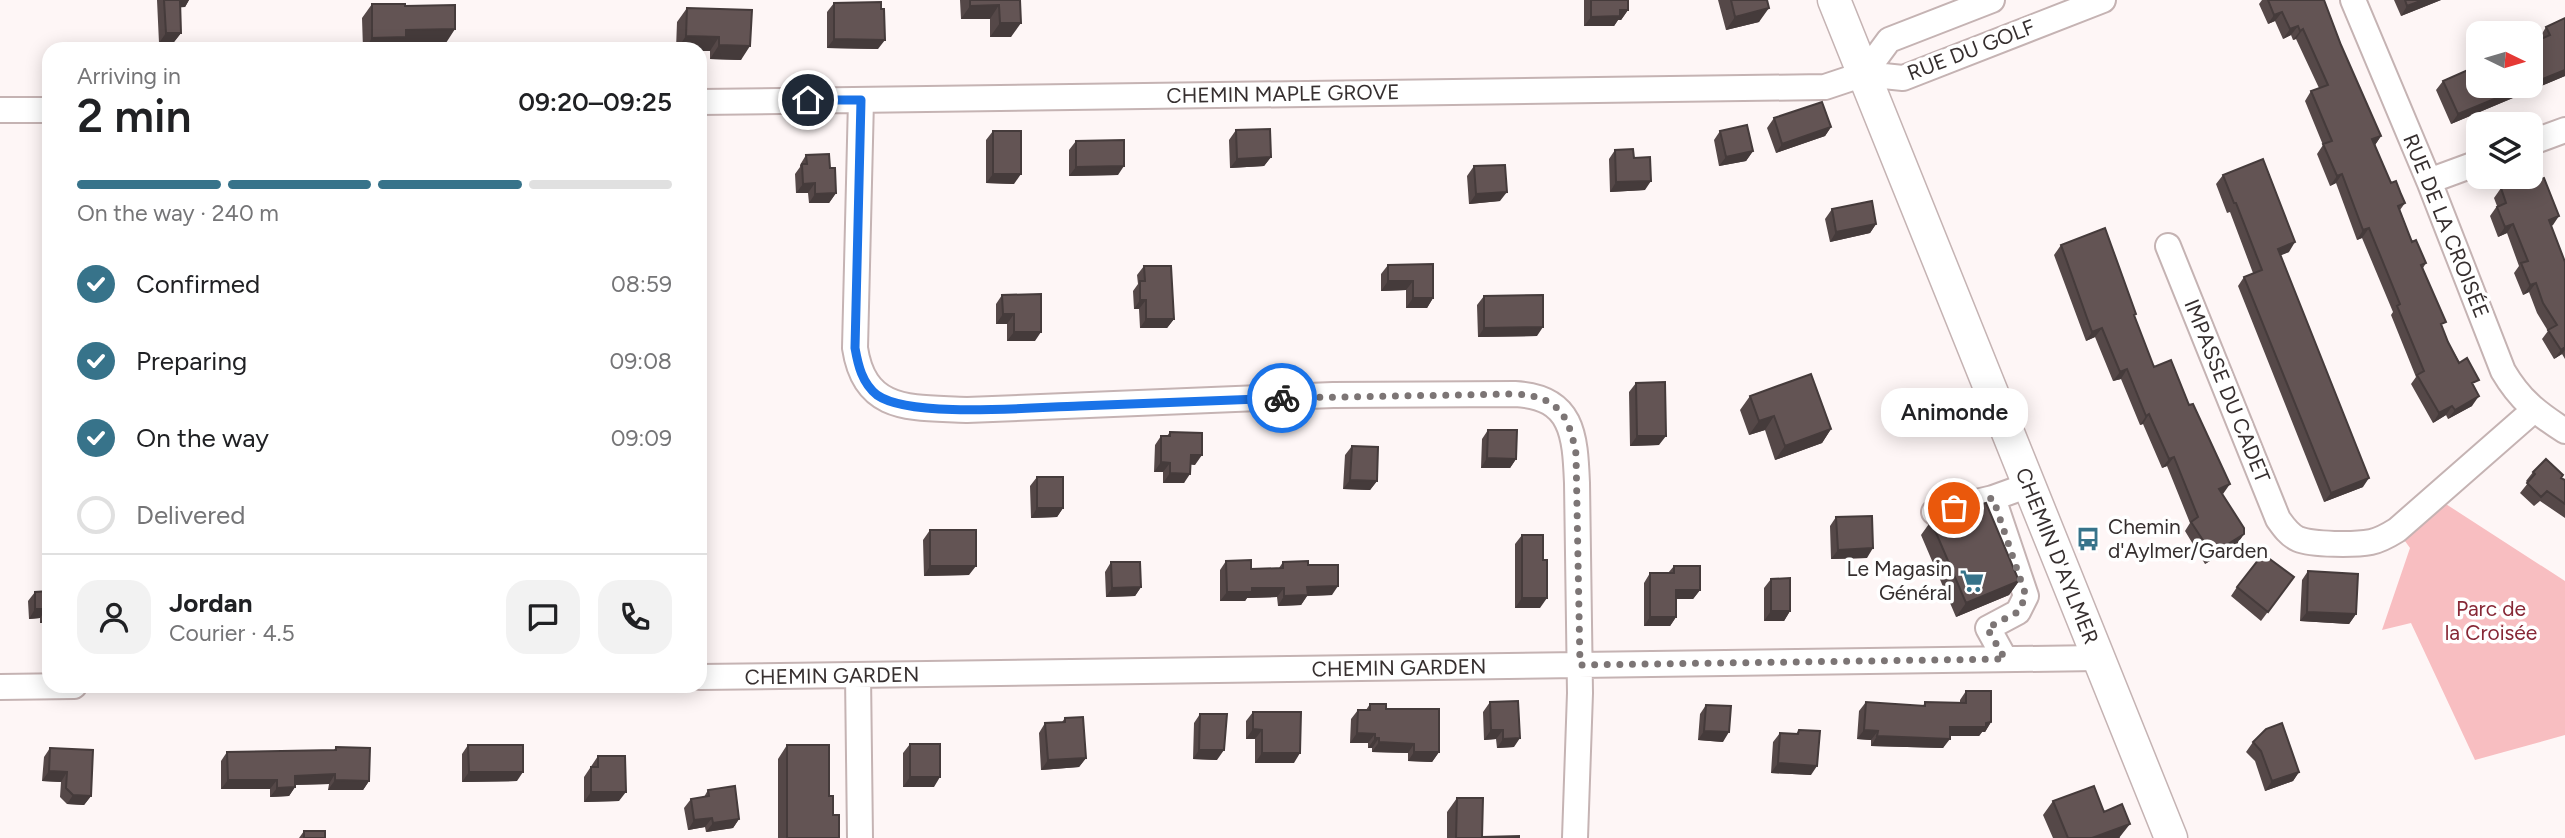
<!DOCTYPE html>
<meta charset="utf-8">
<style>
:root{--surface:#fff;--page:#f2f2f2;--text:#202124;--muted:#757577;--line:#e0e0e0;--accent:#37738a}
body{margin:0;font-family:Figtree,sans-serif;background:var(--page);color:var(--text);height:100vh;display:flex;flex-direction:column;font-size:26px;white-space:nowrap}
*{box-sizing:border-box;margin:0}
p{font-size:23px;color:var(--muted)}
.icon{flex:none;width:38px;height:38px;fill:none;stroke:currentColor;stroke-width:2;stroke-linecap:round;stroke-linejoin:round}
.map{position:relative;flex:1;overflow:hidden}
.drawer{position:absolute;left:42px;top:42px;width:665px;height:651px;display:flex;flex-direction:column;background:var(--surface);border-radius:21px;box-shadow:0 4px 18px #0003}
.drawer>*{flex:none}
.needle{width:46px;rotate:95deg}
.controls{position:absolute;left:2466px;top:21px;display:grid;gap:14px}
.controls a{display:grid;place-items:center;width:77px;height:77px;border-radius:14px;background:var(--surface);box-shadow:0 4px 18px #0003;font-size:35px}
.pin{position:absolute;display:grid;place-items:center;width:60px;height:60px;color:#fff;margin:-30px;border:4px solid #fff;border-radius:50%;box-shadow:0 2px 7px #0007}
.courier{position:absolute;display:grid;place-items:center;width:70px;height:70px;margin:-35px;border:5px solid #1a73e8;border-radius:50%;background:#fff;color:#222;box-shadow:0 2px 9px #0007}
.bubble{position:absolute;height:49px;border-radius:21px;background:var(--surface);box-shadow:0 4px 18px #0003;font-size:23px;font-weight:600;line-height:49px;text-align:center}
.summary em{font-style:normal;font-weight:600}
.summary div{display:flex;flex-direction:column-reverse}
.summary{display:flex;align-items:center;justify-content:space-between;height:119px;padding:0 35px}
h1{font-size:46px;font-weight:600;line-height:52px}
.bar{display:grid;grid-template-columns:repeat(4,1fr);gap:10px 7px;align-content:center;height:84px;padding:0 35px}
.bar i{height:9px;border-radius:5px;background:var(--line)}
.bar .selected{background:var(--accent)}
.bar p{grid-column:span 4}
.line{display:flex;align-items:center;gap:18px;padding:0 35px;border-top:2px solid var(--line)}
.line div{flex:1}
.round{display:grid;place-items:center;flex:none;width:74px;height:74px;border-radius:21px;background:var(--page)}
ol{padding:0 35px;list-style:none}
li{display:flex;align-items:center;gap:21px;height:77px}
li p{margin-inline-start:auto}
li .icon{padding:7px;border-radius:50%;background:var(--accent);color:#fff;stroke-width:4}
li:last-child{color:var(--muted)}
li i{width:38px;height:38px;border:4px solid var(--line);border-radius:50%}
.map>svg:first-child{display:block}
</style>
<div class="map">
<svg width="2565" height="838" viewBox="0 0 2565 838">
<rect width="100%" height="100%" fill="#fef6f6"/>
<path fill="#f8bec1" d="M2435 497 2565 581V735L2475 760 2411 623 2382 630 2410 548 2397 530Z"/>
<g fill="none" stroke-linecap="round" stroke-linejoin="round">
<g stroke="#c5b3b3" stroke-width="28">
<path id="minor" d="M2353 0 2429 181 2503 371C2520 400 2537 413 2565 431
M1864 74 1889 40 1992 0
M861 100 855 348C865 414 913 407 967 410L1333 395 1515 394C1573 397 1575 435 1577 483L1580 693 1575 838
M700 102 1825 87 1864 74 1903 78 2103 0
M0 110H49
M2530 143 2565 130
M2429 181 2478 163
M2168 246 2278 519C2283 526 2289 535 2298 539 2313 545 2355 545 2371 542 2381 540 2389 535 2397 530L2534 410
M1934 512 1993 498
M2005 659 1988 628 2018 612 2026 596 1993 498 2029 485
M858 675 860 838
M700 677 2098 658
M0 687 74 686"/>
</g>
<g stroke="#c5b3b3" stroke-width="35">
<path id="major" d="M1834 0 2171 838"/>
</g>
<use href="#minor" stroke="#fff" stroke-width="24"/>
<use href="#major" stroke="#fff" stroke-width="32"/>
</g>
<path fill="#554848" d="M157 0H189L185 7H180L181 33 174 42 159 43Z
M960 0H1020L1011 37H990V19H961Z
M1584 0H1628V10L1621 20H1618L1614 26H1584Z
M1718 0H1767L1759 22 1726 30Z
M2262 0H2324L2341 45 2381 136 2375 145 2391 183 2405 203 2400 210 2412 242 2426 263 2423 268 2442 328 2448 342 2474 387 2472 406 2448 419 2446 415 2433 423 2411 384 2416 377 2391 315 2393 312 2362 238 2357 240 2336 183 2330 186 2317 154 2323 145 2305 101 2311 91 2319 88 2296 39 2293 40 2291 35 2283 39 2275 21 2268 24 2259 4Z
M2394 0H2441L2401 16Z
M834 3 878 49 827 48V12Z
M372 4 405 6 446 43H402L398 49H363L362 18Z
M687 8 752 10 741 60 710 59V51L700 49H676L677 22Z
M2565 18V76L2451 124 2436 90 2443 81H2475L2530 86 2541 40 2540 37 2546 27Z
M1774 118 1831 127 1825 136 1776 153 1767 128Z
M1236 130 1271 157 1264 166 1230 168 1229 140Z
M993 131 1014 184 986 183V140Z
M1720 131 1753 151 1746 161 1719 166 1714 140Z
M1076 141 1118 175 1069 176V150Z
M1615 150 1634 158 1645 190 1610 192 1609 159Z
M806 155 830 168 836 193 829 203H809L808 193H796L795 174 800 167V165Z
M49 160V201H46L45 166Z
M1474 166 1500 201 1469 204 1467 176Z
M2223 175 2289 252 2280 255 2363 487 2324 502 2238 286 2244 277 2253 273 2230 212 2227 213 2216 184Z
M2528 184 2553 225 2551 226 2565 262V359L2562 354 2554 359 2542 339 2548 331 2537 313 2529 292 2523 295 2514 273 2519 266 2507 233 2498 237 2490 216 2497 206 2494 198 2501 188Z
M1832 209 1876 224 1870 233 1830 242 1825 219Z
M2061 245 2134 317 2154 367 2244 534 2237 544 2205 564 2185 531 2190 523 2167 466 2162 468 2143 424 2140 425 2121 379 2113 381 2095 337 2086 341 2054 255Z
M1433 264V298L1427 308H1406V290L1381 291V274L1388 265Z
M1144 266 1174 319 1167 328H1140L1139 309H1134L1133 291 1138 284 1137 275Z
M1002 295 1035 341H1007V324H996V304Z
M1484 296 1537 336 1478 337 1477 305Z
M1636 383 1659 445 1630 446 1629 392Z
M1750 396 1831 429 1822 443 1775 460 1765 430 1749 435 1740 410Z
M1488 430 1516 459 1510 468H1481L1482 439Z
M1170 432 1195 465 1191 464 1184 483H1163V472H1154L1155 445 1161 436H1167Z
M1352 446 1377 481 1370 490 1343 489 1345 455Z
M2533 472 2561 478 2565 480V518L2540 501 2534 506 2520 493 2528 483 2526 481Z
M1037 477 1063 508 1057 517 1031 518 1030 486Z
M1836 517 1867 558 1831 559 1830 526Z
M1931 521 2019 581 2009 595 1956 617 1921 535Z
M930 530 969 575 924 576 923 540Z
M1522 535 1540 608H1515V544Z
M1226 561 1251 569 1279 568 1283 562 1308 565 1332 595 1307 596 1301 605 1278 606 1277 597 1247 598 1245 601H1220V570Z
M1111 562 1141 587 1135 596 1106 597 1105 572Z
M1674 566 1700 590 1693 599H1676V617L1670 626H1644V583L1650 573H1668Z
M2308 571 2356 614 2349 624 2300 621 2302 580Z
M2294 577 2261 621 2231 596 2237 587Z
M1771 579 1790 611 1784 621H1764V588Z
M49 591V623H40V618L29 619 28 601 35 592Z
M1966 691 1991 722 1985 732H1982L1979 736H1950L1943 748 1871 746V740L1857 739 1859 711 1866 702 1923 706 1925 702 1960 703V700Z
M1490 702 1514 747 1497 748 1496 739 1484 740 1483 712Z
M1370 704 1386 709 1439 752 1432 762 1408 761V753L1372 752V748H1368V743H1350L1351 719 1358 710H1366Z
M1706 705 1723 742 1698 740 1700 714Z
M1253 712 1294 763H1255V739H1246V721Z
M1200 714 1217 760 1193 759 1194 723Z
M1065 718 1086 758 1079 767 1041 770 1039 733 1045 723 1062 722Z
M1799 730 1811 775 1771 773 1773 742 1780 733 1796 734Z
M2253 742 2299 772 2293 781 2265 791 2255 761 2246 752Z
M910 744 934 787H903V753Z
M468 745 517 781 462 782V754Z
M787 745 829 796 839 838H778V759Z
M336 747 369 781 363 790H328L329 784 295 785V787L289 796 270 797V789H221V761L227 752 334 750Z
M50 748 91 796 84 805 67 804 60 797 61 782 42 781 44 757Z
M598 756 619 801 584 802V777Z
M708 790 739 819 733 828 706 832 705 827 688 830 684 808 691 799 704 797Z
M1457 798 1482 837 1519 838H1447V812Z
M2053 801 2104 812 2120 838H2053L2043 815Z
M304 831 325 838H299Z"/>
<path fill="#453b3b" d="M179 0H189L185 7 173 8Z
M2423 0H2441L2401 16 2407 6Z
M999 5 990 19H961L970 6Z
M1769 8 1759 22 1726 30 1735 17Z
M1620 10H1628L1621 20H1618L1614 26H1584L1591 17Z
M2282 12 2275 21 2268 24 2274 15Z
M1000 23H1021L1011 37H990Z
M2298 26 2291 35 2283 39 2290 29Z
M455 29 446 43H402L398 49H365L372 38 406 30Z
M2303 29 2296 39 2293 40 2300 31Z
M166 33H181L174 42 159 43Z
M686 36 719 37 710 51H700V49H677Z
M834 39 885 40 878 49 827 48Z
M719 45 750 46 741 60 710 59Z
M2565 70V76L2451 124 2458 114 2526 86H2530V84Z
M1831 127 1825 136 1776 153 1782 144Z
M2381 136 2375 145 2372 139Z
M1753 151 1746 161 1719 166 1726 157Z
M1271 157 1264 166 1230 168 1237 159Z
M1124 166 1118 175 1069 176 1076 167Z
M993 174H1021L1014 184 986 183Z
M2342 174 2336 183 2330 186 2337 176Z
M1651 181 1645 190 1610 192 1616 182Z
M815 183 808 193H796L803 184Z
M1507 192 1500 201 1469 204 1476 194Z
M836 193 829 203H809L815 194Z
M2559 216 2553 225 2543 229 2549 220Z
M1876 224 1870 233 1830 242 1836 232Z
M2513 224 2507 233 2498 237 2505 227Z
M2369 228 2362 238 2357 240 2363 230Z
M2295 242 2289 252 2272 259 2278 249Z
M1388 281H1413L1406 290 1381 291Z
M2536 283 2529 292 2523 295 2530 285Z
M1413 298H1433L1427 308H1406Z
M1140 300H1146L1139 309H1134Z
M1003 314H1014L1007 324H996Z
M1146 319H1174L1167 328H1140Z
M1543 327 1537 336 1478 337 1484 328Z
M2102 328 2095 337 2086 341 2092 332Z
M1014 332H1041L1035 341H1007Z
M2565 347V350L2562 354 2554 359 2561 350Z
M2127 369 2121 379 2113 381 2120 372Z
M2479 396 2472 406 2448 419 2455 410Z
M2452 406 2446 415 2433 423 2439 413Z
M2149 414 2143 424 2140 425 2146 416Z
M1774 416 1765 430 1749 435 1759 421Z
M1831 429 1822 443 1775 460 1785 446Z
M1637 436H1666L1659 445 1630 446Z
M1191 455H1202L1195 465 1184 464Z
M2174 457 2167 466 2162 468 2169 459Z
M1487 458 1516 459 1510 468H1481Z
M1161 462 1170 463 1163 472H1154Z
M1170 473 1190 474 1184 483H1163Z
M2369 478 2363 487 2324 502 2331 493Z
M1350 480 1377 481 1370 490 1343 489Z
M2230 484 2223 494 2219 489Z
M1037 508H1063L1057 517 1031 518Z
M2244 534 2237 544 2205 564 2212 554Z
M1873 548 1867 558 1831 559 1838 550Z
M930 566H976L969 575 924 576Z
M2019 581 2009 595 1956 617 1966 603Z
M1338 586 1332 595 1307 596 1301 605 1278 606 1284 596 1307 587Z
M1141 587 1135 596 1106 597 1112 588Z
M1252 588H1284L1277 597 1247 598 1245 601H1220L1227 592Z
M1676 590H1700L1693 599H1670Z
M1522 598H1547L1540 608H1515Z
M35 609H46L40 618 29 619Z
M1771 611H1790L1784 621H1764Z
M2307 612 2356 614 2349 624 2300 621Z
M49 613V623H40L46 614Z
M1650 617H1676L1670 626H1644Z
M1991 722 1985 732H1982L1979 736H1943L1950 727Z
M1253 729 1262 730 1255 739H1246Z
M1491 730H1503L1496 739 1484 740Z
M1864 730 1878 731 1871 740 1857 739Z
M1704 731 1729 732 1723 742 1698 740Z
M1357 733 1375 734 1368 743H1350Z
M1877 736 1950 739 1943 748 1871 746Z
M1375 738H1379L1372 748H1368Z
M1520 738 1514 747 1497 748 1503 739Z
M1379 742 1414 744 1408 753 1372 752Z
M1199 750H1224L1217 760 1193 759Z
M1414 752H1439L1432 762 1408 761Z
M1262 753H1300L1294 763H1255Z
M1086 758 1079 767 1041 770 1048 760Z
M1778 763 1817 766 1811 775 1771 773Z
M49 771 67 772 61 782 42 781Z
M469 772H523L517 781 462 782Z
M2299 772 2293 781 2265 791 2272 781Z
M335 774 329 784 288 785 295 776Z
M910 777H940L934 787H903Z
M228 780H277L270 789H221Z
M335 780 369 781 363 790H328Z
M295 787 289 796 270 797 277 788Z
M591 792H626L619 801 584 802Z
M73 795 91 796 84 805 67 804Z
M712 818 705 827 688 830 694 820Z
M739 819 733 828 706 832 713 823Z
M2130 824 2119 838H2092Z"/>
<path fill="#635454" stroke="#453b3b" stroke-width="2" d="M164 0H180L181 33H166Z
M970 0H1020L1021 23H1000L999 5 970 6Z
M1591 0H1628V10H1620V16L1591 17Z
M1731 0H1767L1769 8 1735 17Z
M2268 0H2324L2341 45 2381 136 2372 139 2391 183 2396 181 2401 194 2405 203 2398 206 2412 242 2416 240 2426 263 2421 265 2446 322 2441 324 2448 342 2459 363 2467 358 2479 380 2472 383 2479 396 2455 410 2452 406 2439 413 2417 375 2424 371 2397 306 2400 304 2369 228 2363 230 2342 174 2337 176 2323 144 2332 141 2311 91 2328 85 2303 29 2300 31 2298 26 2290 29 2282 12 2274 15Z
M2405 0H2423L2407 6Z
M881 2V9H884L885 40 834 39V3Z
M372 4H405V6L455 5V29L406 30V37L372 38Z
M687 8 752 10 750 46 719 45V37L686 36Z
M2565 18V70L2530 84V44L2550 35 2546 27Z
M2470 69 2475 81 2478 80V86H2526L2458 114 2443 81Z
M1822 102 1831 127 1782 144 1774 118Z
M1747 125 1753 151 1726 157 1720 131Z
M1270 129 1271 157 1237 159 1236 130Z
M993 131H1021V174H993Z
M1124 140V166L1076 167V141Z
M1633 149 1634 158 1650 157 1651 181 1616 182 1615 150Z
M829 154 830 168H835L836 193 815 194V183L803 184 802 164H807L806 155Z
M2263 159 2295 242 2278 249 2369 478 2331 493 2244 277 2262 270 2236 203H2234L2223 175Z
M1505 165 1507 192 1476 194 1474 166Z
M2526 178 2528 184 2544 178 2559 216 2549 220 2565 262V347L2561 350 2548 330 2557 325 2543 303 2536 283 2530 285 2521 263 2528 261 2513 224 2505 227 2497 207 2506 203 2501 188Z
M1872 201 1876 224 1836 232 1832 209Z
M2105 228 2136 314 2134 315 2154 367 2171 360 2189 405 2193 404 2230 484 2219 489 2244 528V534L2212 554 2191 522 2198 517 2174 457 2169 459 2149 414 2146 416 2127 369 2120 372 2102 328 2092 332 2061 245Z
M1433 264V298H1413V281H1388V265Z
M1144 266H1171L1174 319H1146V300H1140V281H1145Z
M1041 294V332H1014V314H1003L1002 295Z
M1543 295V327L1484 328V296Z
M1811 374 1831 429 1785 446 1774 416 1759 421 1750 396Z
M1665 382 1666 436H1637L1636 383Z
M1488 430H1517L1516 459 1487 458Z
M1170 432 1202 433V455H1191L1190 474 1170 473V463L1161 462V436H1170Z
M1352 446 1378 447 1377 481 1350 480Z
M2546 459 2563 475 2561 478 2565 480V504L2547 491 2541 497 2527 483 2535 474 2533 472Z
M1037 477H1063V508H1037Z
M1986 503 2019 581 1966 603 1931 521 1953 511Z
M1872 516 1873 548 1838 550 1836 517Z
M930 530H976V566H930Z
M1522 535H1543V560H1547V598H1522Z
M2263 554 2294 577 2268 612 2237 587Z
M1251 560V569L1283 568V562L1308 561V565H1338V586L1307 587 1308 595 1284 596V588H1252V592H1227L1226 561Z
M1111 562H1140L1141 587 1112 588Z
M1674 566H1700V590H1676V617H1650V573H1674Z
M2308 571 2358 574 2356 614 2307 612Z
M1790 578V611H1771V579Z
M49 591V613L46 614V609H35V592Z
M1966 691H1991V722L1986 723V727H1950V739L1877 736 1878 731 1864 730 1866 702 1925 706V702L1966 703Z
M1518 701 1520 738 1503 739V730H1491L1490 702Z
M1370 704H1386V709H1439V752H1414V744L1379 742V738H1375V734L1357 733 1358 710H1370Z
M1706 705 1731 706 1729 732 1704 731Z
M1253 712H1301L1300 753H1262V730L1253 729Z
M1200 714H1227L1224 750H1199Z
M1083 717 1086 758 1048 760 1045 723 1065 722V718Z
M2282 723 2299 772 2272 781 2261 751 2253 742 2266 729Z
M1799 730 1820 731 1817 766 1778 763 1780 733 1798 734Z
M910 744H940V777H910Z
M468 745H523V772H469Z
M787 745H829V796H833V815H839V838H787Z
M336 747 370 748 369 781 335 780V774L295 776V787L277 788V780H228L227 752 336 750Z
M50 748 93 750 91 796 73 795 66 788 67 772 49 771Z
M598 756H625L626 792H591V767H598Z
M735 786 739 819 713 823 712 818 694 820 691 799 709 796 708 790Z
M2094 786 2104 812 2122 804 2130 824 2092 838H2068L2053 801Z
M1457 798H1483L1482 837 1519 836V838H1456Z
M304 831H325V838H304Z"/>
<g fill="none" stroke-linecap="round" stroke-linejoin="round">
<path stroke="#7c7575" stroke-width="7" stroke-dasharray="0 12.6" d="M1282 398 1515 394C1558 396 1569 415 1576 454L1580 665 2005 659 1987 628 2018 612 2026 596 1993 498 1954 508"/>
<path stroke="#1a73e8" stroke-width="9" d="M808 100H861L855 348C858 365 862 383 877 395 911 419 1035 407 1079 406 1146 403 1214 401 1282 398"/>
</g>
<defs>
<g id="bus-bare" transform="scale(1.89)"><path d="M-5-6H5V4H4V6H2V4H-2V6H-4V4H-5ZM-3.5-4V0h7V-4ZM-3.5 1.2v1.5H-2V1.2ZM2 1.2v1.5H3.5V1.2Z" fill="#37738a" stroke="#fff" stroke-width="2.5" paint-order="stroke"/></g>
<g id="supermarket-bare" transform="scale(1.89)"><path d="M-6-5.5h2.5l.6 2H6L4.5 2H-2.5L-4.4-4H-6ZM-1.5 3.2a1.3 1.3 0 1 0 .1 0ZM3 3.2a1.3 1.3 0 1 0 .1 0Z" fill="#37738a" stroke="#fff" stroke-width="2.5" paint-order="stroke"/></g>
</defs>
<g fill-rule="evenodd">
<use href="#bus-bare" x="2088" y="539"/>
<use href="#supermarket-bare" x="1972" y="581"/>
</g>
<g text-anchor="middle" stroke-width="7" stroke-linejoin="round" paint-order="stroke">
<g font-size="21" fill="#362f2f" stroke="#fff">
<text transform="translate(1971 50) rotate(-21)" y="7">RUE DU GOLF</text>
<text transform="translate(1283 94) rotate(-1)" y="7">CHEMIN MAPLE GROVE</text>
<text transform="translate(2446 226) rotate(68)" y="7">RUE DE LA CROISÉE</text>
<text transform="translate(2227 391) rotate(68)" y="7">IMPASSE DU CADET</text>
<text transform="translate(2057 556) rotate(68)" y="7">CHEMIN D'AYLMER</text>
<text transform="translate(1399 668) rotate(-1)" y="7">CHEMIN GARDEN</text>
<text transform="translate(832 676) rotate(-1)" y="7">CHEMIN GARDEN</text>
</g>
<g font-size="21" fill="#362f2f" stroke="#fff" text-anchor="start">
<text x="2108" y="534">Chemin<tspan x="2108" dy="24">d'Aylmer/Garden</tspan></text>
<text x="1952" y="576" text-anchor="end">Le Magasin<tspan x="1952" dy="24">Général</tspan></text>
</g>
<g font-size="21" fill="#872836" stroke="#fff">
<text x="2491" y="616">Parc de<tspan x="2491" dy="24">la Croisée</tspan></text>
</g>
</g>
</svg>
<div class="controls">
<a><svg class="needle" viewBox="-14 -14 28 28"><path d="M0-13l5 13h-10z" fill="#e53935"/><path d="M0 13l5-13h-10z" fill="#757577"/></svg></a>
<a><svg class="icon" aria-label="layers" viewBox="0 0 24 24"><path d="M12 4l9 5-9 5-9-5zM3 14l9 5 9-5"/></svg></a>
</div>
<div class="pin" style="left:1954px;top:508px;background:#ea580c"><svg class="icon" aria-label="bag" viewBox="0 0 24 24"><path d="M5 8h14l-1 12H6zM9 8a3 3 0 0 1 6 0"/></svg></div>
<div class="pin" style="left:808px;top:100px;background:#1f2937"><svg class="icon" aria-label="home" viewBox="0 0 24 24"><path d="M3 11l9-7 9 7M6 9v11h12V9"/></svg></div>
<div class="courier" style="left:1282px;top:398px"><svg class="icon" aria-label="bike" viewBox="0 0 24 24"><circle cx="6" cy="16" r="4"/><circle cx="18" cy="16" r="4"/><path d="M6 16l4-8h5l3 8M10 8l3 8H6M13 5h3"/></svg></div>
<div class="bubble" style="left:1881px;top:388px;width:147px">Animonde</div>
<section class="drawer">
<div class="summary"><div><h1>2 min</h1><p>Arriving in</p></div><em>09:20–09:25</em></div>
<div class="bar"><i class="selected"></i><i class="selected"></i><i class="selected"></i><i></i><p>On the way · 240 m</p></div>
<ol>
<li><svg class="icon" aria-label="check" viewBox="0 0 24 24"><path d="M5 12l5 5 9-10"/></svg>Confirmed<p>08:59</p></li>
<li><svg class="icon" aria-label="check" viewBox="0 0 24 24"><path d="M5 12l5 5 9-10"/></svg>Preparing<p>09:08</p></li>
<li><svg class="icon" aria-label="check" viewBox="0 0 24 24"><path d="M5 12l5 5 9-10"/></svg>On the way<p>09:09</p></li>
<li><i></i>Delivered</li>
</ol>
<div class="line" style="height:126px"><a class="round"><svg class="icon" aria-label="person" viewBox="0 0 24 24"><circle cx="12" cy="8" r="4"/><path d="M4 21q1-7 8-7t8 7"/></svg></a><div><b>Jordan</b><p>Courier · 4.5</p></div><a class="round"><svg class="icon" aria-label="chat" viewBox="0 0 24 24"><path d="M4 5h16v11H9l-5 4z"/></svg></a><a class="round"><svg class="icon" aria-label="phone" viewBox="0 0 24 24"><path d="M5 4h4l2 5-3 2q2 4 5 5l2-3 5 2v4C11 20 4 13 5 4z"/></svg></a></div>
</section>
</div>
